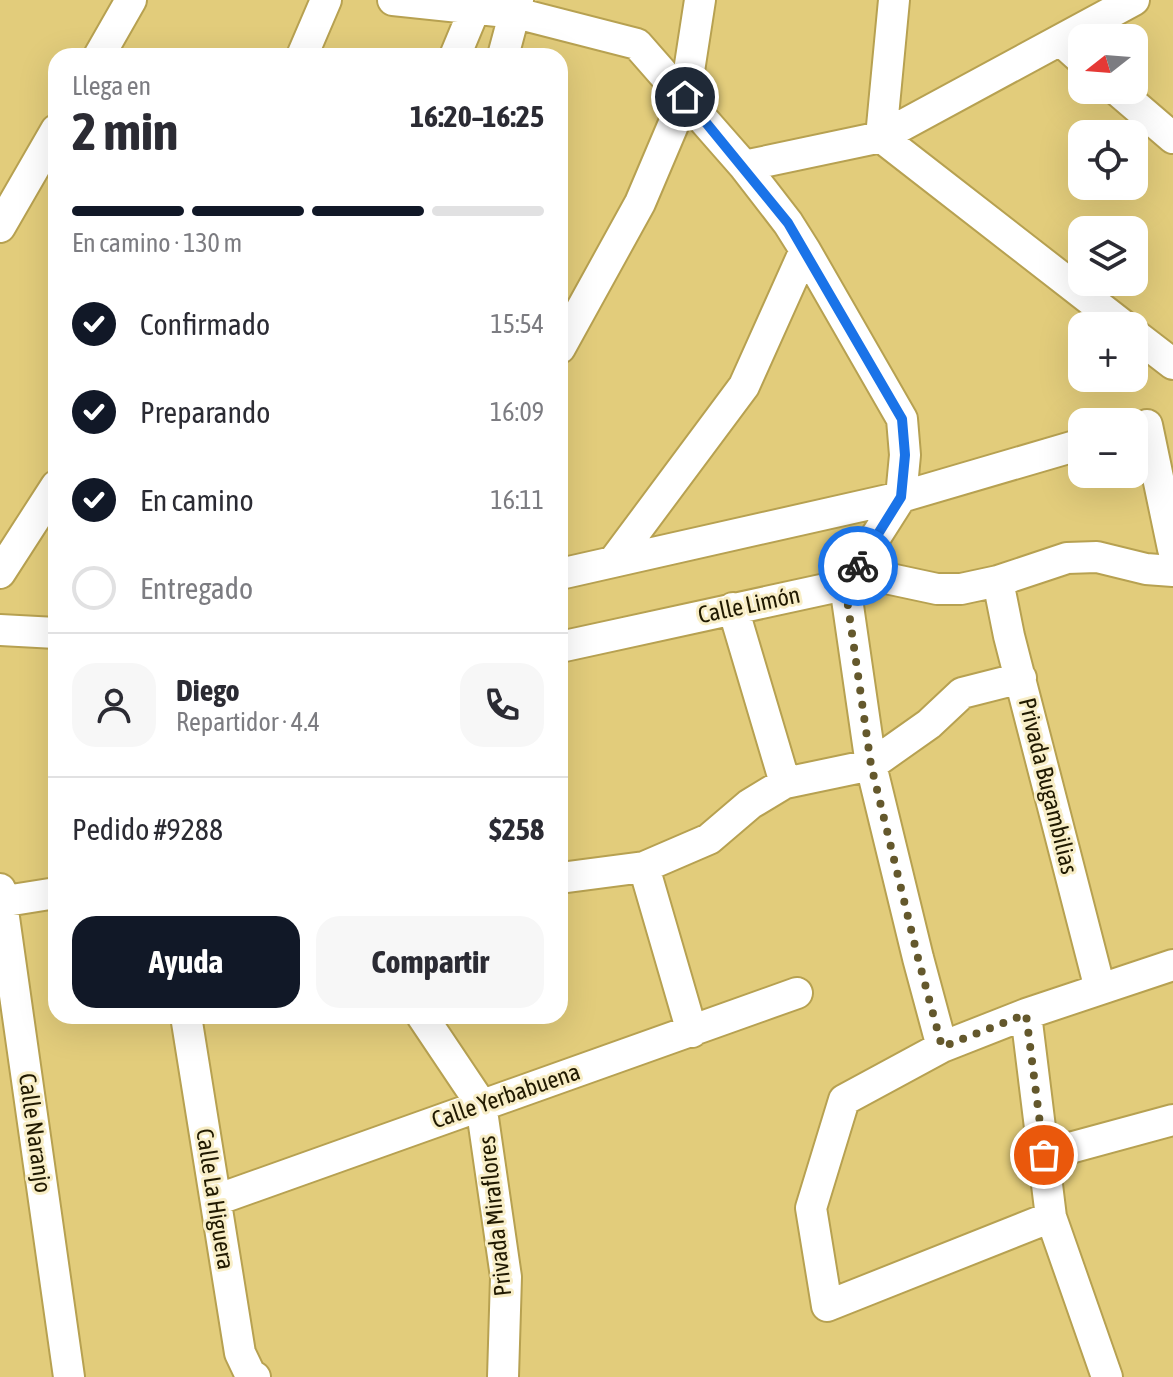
<!DOCTYPE html>
<html lang="es">
<meta charset="utf-8">
<style>
:root{--surface:#fff;--page:#f7f7f7;--text:#2b2b33;--muted:#7c7c81;--line:#e1e1e2;--accent:#111827}
body{margin:0;font-family:"Asap Condensed",sans-serif;background:var(--page);color:var(--text);height:100vh;display:flex;flex-direction:column;font-size:30px;white-space:nowrap}
*{box-sizing:border-box;margin:0}
p{font-size:26px;color:var(--muted)}
.icon{flex:none;width:44px;height:44px;fill:none;stroke:currentColor;stroke-width:2;stroke-linecap:round;stroke-linejoin:round}
.map{position:relative;flex:1;overflow:hidden}
.details{position:absolute;left:48px;top:48px;width:520px;height:976px;display:flex;flex-direction:column;background:var(--surface);border-radius:24px;box-shadow:0 8px 32px #0002}
.details>*{flex:none}
.needle{width:52px;rotate:253deg}
.tools{position:absolute;left:1068px;top:24px;display:grid;gap:16px}
.tools a{display:grid;place-items:center;width:80px;height:80px;border-radius:16px;background:var(--surface);box-shadow:0 8px 32px #0002;font-size:40px}
.pin{position:absolute;display:grid;place-items:center;width:68px;height:68px;color:#fff;margin:-34px;border:4px solid #fff;border-radius:50%;box-shadow:0 2px 8px #0007}
.courier{position:absolute;display:grid;place-items:center;width:80px;height:80px;margin:-40px;border:6px solid #1a73e8;border-radius:50%;background:#fff;color:#222;box-shadow:0 2px 10px #0007}
.headline em{font-style:normal;font-weight:700}
.headline div{display:flex;flex-direction:column-reverse}
.headline{display:flex;align-items:center;justify-content:space-between;height:136px;padding:0 24px}
h1{font-size:52px;font-weight:700;line-height:60px}
.bar{display:grid;grid-template-columns:repeat(4,1fr);gap:12px 8px;align-content:center;height:96px;padding:0 24px}
.bar i{height:10px;border-radius:6px;background:var(--line)}
.bar .current{background:var(--accent)}
.bar p{grid-column:span 4}
.line{display:flex;align-items:center;gap:20px;padding:0 24px;border-top:2px solid var(--line)}
.line div{flex:1}
.round{display:grid;place-items:center;flex:none;width:84px;height:84px;border-radius:24px;background:var(--page)}
ol{padding:0 24px;list-style:none}
li{display:flex;align-items:center;gap:24px;height:88px}
li p{margin-inline-start:auto}
li .icon{padding:8px;border-radius:50%;background:var(--accent);color:#fff;stroke-width:4}
li:last-child{color:var(--muted)}
li i{width:44px;height:44px;border:4px solid var(--line);border-radius:50%}
.action{display:flex;gap:16px;margin-top:auto;padding:16px 24px}
.action a{flex:1;height:92px;border-radius:24px;background:var(--accent);color:#fff;font-size:32px;font-weight:700;line-height:92px;text-align:center}
.action a+a{background:var(--page);color:var(--text)}
.map>svg:first-child{display:block}
</style>
<div class="map">
<svg width="1173" height="1377" viewBox="0 0 1173 1377">
<rect width="100%" height="100%" fill="#e2cc7b"/>
<g fill="none" stroke-linecap="round" stroke-linejoin="round">
<g stroke="#b7a151" stroke-width="34">
<path id="minor" d="M393 0 516 13 637 44 744 166 881 137 1134 0
M1061 41 1082 60
M99 56 131 0
M302 56 326 0
M455 56 475 8
M503 56 518 0
M1117 90 1173 138
M881 137 1124 326
M881 137 894 0
M744 166 788 223 805 250 902 419 905 455 901 497 845 585 871 765 918 958 942 1047
M0 227 56 130
M1134 334 1173 364
M560 348 640 203 685 97 700 0
M1147 425 1173 549
M613 562 744 386 805 250
M0 573 56 486
M560 574 901 497 1082 444
M998 581 1009 636 1100 989
M733 608 785 783
M0 630 56 633
M560 647 881 577 937 589H961L998 581 1067 558 1097 557 1146 569 1173 571
M644 867 692 1032
M560 878 644 867 709 839 750 804 785 783 871 765 929 724 962 693 1021 678
M0 889 69 1377
M0 902 56 893
M1026 1014 1051 1217 1107 1377
M186 1016 240 1353 250 1374 255 1377
M422 1016 481 1104 506 1277 503 1377
M1044 1155 1173 1120
M216 1200 797 993
M1051 1217 827 1306 811 1208 844 1100 942 1047 1026 1014 1173 965"/>
</g>
<use href="#minor" stroke="#fff" stroke-width="30"/>
</g>
<g fill="none" stroke-linecap="round" stroke-linejoin="round">
<path stroke="#64582c" stroke-width="8" stroke-dasharray="0 14.4" d="M858 566 845 585 871 765 918 958 942 1047 1026 1014 1044 1155"/>
<path stroke="#1a73e8" stroke-width="10" d="M685 97 788 223 902 419 905 455 901 497 858 566"/>
</g>
<g text-anchor="middle" stroke-width="6" stroke-linejoin="round" paint-order="stroke">
<g font-size="24" fill="#201901" stroke="#f8eec7">
<text transform="translate(749 605) rotate(-12)" y="8">Calle Limón</text>
<text transform="translate(1048 786) rotate(76)" y="8">Privada Bugambilias</text>
<text transform="translate(506 1096) rotate(-19)" y="8">Calle Yerbabuena</text>
<text transform="translate(35 1133) rotate(82)" y="8">Calle Naranjo</text>
<text transform="translate(215 1199) rotate(81)" y="8">Calle La Higuera</text>
<text transform="translate(495 1216) rotate(-96)" y="8">Privada Miraflores</text>
</g>
</g>
</svg>
<div class="tools">
<a><svg class="needle" viewBox="-14 -14 28 28"><path d="M0-13l5 13h-10z" fill="#e53935"/><path d="M0 13l5-13h-10z" fill="#7c7c81"/></svg></a>
<a><svg class="icon" aria-label="locate" viewBox="0 0 24 24"><circle cx="12" cy="12" r="6"/><path d="M12 2v4M12 18v4M2 12h4M18 12h4"/></svg></a>
<a><svg class="icon" aria-label="layers" viewBox="0 0 24 24"><path d="M12 4l9 5-9 5-9-5zM3 14l9 5 9-5"/></svg></a>
<a>+</a>
<a>−</a>
</div>
<div class="pin" style="left:1044px;top:1155px;background:#ea580c"><svg class="icon" aria-label="bag" viewBox="0 0 24 24"><path d="M5 8h14l-1 12H6zM9 8a3 3 0 0 1 6 0"/></svg></div>
<div class="pin" style="left:685px;top:97px;background:#1f2937"><svg class="icon" aria-label="home" viewBox="0 0 24 24"><path d="M3 11l9-7 9 7M6 9v11h12V9"/></svg></div>
<div class="courier" style="left:858px;top:566px"><svg class="icon" aria-label="bike" viewBox="0 0 24 24"><circle cx="6" cy="16" r="4"/><circle cx="18" cy="16" r="4"/><path d="M6 16l4-8h5l3 8M10 8l3 8H6M13 5h3"/></svg></div>
<section class="details">
<div class="headline"><div><h1>2 min</h1><p>Llega en</p></div><em>16:20–16:25</em></div>
<div class="bar"><i class="current"></i><i class="current"></i><i class="current"></i><i></i><p>En camino · 130 m</p></div>
<ol>
<li><svg class="icon" aria-label="check" viewBox="0 0 24 24"><path d="M5 12l5 5 9-10"/></svg>Confirmado<p>15:54</p></li>
<li><svg class="icon" aria-label="check" viewBox="0 0 24 24"><path d="M5 12l5 5 9-10"/></svg>Preparando<p>16:09</p></li>
<li><svg class="icon" aria-label="check" viewBox="0 0 24 24"><path d="M5 12l5 5 9-10"/></svg>En camino<p>16:11</p></li>
<li><i></i>Entregado</li>
</ol>
<div class="line" style="height:144px"><a class="round"><svg class="icon" aria-label="person" viewBox="0 0 24 24"><circle cx="12" cy="8" r="4"/><path d="M4 21q1-7 8-7t8 7"/></svg></a><div><b>Diego</b><p>Repartidor · 4.4</p></div><a class="round"><svg class="icon" aria-label="phone" viewBox="0 0 24 24"><path d="M5 4h4l2 5-3 2q2 4 5 5l2-3 5 2v4C11 20 4 13 5 4z"/></svg></a></div>
<div class="line" style="height:104px"><div>Pedido #9288</div><b>$258</b></div>
<div class="action"><a>Ayuda</a><a>Compartir</a></div>
</section>
</div>
